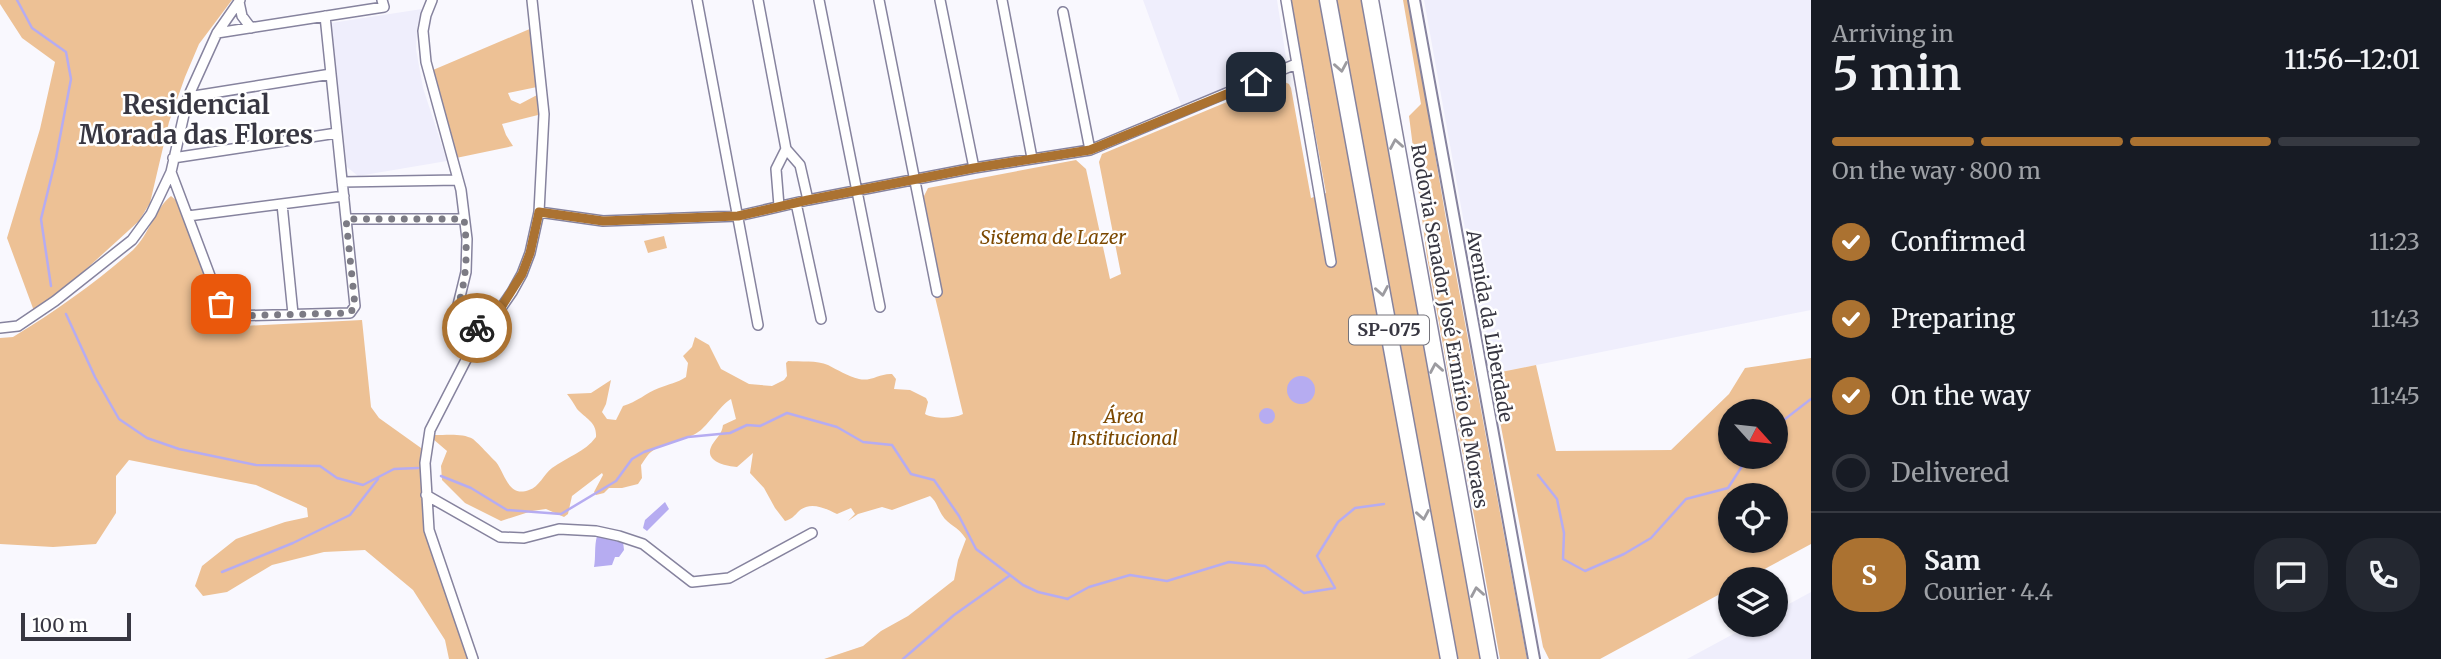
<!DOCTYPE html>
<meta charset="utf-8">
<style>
:root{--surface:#171b24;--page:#242831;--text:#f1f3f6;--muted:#9ea1a6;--line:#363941;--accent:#ab7231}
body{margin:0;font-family:Merriweather,serif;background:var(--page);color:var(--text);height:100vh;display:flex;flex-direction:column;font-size:26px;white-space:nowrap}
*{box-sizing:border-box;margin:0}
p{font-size:23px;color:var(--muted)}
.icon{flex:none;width:38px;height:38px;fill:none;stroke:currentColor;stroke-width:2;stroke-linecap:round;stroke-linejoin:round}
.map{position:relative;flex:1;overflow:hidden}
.sheet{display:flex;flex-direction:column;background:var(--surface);width:630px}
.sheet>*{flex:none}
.needle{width:46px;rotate:117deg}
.fabs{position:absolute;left:1718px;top:399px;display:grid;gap:14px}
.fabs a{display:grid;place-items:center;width:70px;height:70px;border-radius:50%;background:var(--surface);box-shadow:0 2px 5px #0004;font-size:35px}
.scale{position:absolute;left:21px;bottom:18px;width:110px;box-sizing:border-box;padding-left:7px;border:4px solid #383742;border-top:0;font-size:19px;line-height:24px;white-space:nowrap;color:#383742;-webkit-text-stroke:5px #fff;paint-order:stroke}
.pin{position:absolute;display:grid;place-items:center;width:60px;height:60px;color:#fff;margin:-30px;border-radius:14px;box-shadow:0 4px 10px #0006}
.courier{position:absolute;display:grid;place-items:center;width:70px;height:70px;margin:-35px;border:5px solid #ab7231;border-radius:50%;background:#fff;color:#222;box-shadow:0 2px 9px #0007}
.headline em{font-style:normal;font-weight:600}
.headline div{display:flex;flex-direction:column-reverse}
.headline{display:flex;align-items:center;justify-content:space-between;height:119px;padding:0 21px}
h1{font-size:46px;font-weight:600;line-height:52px}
.bar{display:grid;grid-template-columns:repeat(4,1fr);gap:10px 7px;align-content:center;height:84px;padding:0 21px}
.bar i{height:9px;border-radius:5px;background:var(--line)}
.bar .on{background:var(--accent)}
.bar p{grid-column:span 4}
.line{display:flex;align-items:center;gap:18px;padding:0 21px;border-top:2px solid var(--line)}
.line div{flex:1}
.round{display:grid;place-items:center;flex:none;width:74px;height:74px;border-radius:28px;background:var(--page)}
ol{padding:0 21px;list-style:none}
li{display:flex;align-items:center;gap:21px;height:77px}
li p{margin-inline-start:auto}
li .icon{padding:7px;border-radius:50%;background:var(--accent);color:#fff;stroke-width:4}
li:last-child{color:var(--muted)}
li i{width:38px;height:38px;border:4px solid var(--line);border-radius:50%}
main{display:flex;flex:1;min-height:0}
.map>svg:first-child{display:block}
</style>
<main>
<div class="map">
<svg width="1811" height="659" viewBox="0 0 1811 659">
<rect width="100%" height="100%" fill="#f9f8fe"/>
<path fill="#efeefc" d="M1143 0H1277L1287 64 1182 107Z
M1424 0H1811V310L1491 374Z
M422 9 417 28 416 49 423 88 447 161 358 176 347 167 331 23Z
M1811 592V659H1687L1750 625H1776V611Z"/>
<path fill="#edc195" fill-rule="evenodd" d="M0 0H232L199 44 185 77 169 122 150 203 139 221 61 292 34 311 7 238 40 129 55 62 22 38 0 4Z
M1291 0H1322L1442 659H824L863 646 881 631 908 616 954 580 958 560 966 539C958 526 949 526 942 515 937 507 937 502 930 496L892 510 882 507 858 514 848 521 855 514 851 508 837 514C825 508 810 501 799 511 794 516 792 519 785 521L775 508 764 488 750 473 753 453 737 467C725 466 703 461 712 445 717 437 722 434 723 425L736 419 731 399C723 403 709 423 701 430 686 442 666 440 651 452 647 455 644 461 641 465L642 478 638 484 622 488H609L604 493 596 495 594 492 603 475 602 473 572 496 568 514 564 517 546 509 532 511 501 521 465 503 442 480 441 466 447 451 433 439 435 435C447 435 463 433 473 439 477 442 492 458 496 462 505 473 508 498 529 490 539 487 544 474 552 468 567 457 585 452 596 437 597 422 586 419 577 409 574 404 571 399 567 394L591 393 611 380 606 404 602 412 607 419 616 420 623 406C637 402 646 393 659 388 669 384 677 383 686 377L688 363 683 356 692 347 695 337 709 345 721 369 749 384 772 386 784 380 787 376 786 363 788 361C800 362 817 360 828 365 838 370 847 376 859 379 871 382 880 373 892 374L896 379 894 389 910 390 926 398 928 402 925 414C934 419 953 419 963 414L935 297 942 295 923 208 922 200 928 188 1076 160 1086 169 1110 279 1121 274 1099 162 1102 154 1280 80 1289 84 1291 88 1311 198 1326 193Z
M1336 0H1366L1485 659H1456Z
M1403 0H1409L1448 231 1527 659H1500L1427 257 1409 116 1421 104Z
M532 28 537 87 508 93 511 100 520 104 537 95 538 115 502 124 506 135 513 146 456 158 433 70Z
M171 196 177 201 217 304 227 320 242 326 362 320 371 407 379 418 421 448 420 473 426 534 468 659H449L445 640 413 590 365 550 324 552 272 565 227 592 203 596 195 586 202 566 236 539 285 522 308 517 307 508 256 485 129 460 116 476V513L96 544 53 547 0 544V338L13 337C56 311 95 283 133 250 149 235 155 208 171 196Z
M664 236 667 248 648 253 644 241Z
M1811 358V544L1746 579H1731V588L1600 659H1549L1543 647 1491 374 1536 365 1556 451 1671 450 1729 394 1745 368ZM1731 411H1776V457H1731ZM1731 495H1776V541H1731Z"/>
<path fill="#b6acf1" d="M1287 390a14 14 0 1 1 28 0a14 14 0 1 1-28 0Z
M1259 416a8 8 0 1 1 16 0a8 8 0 1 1-16 0Z
M665 502 669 509 647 531 643 528 645 520Z
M597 536 623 541 624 550 619 557H615L612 565 594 567C596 557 594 547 597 536Z"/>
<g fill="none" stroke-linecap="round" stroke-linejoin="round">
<path stroke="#b6acf1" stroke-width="2.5" d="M17 0 32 28 66 52 71 79 56 158 41 219 51 286
M66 314 95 377 119 419 147 438 179 449 256 465 320 466 337 478 363 485 394 469 418 468
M1776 426 1811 399
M1538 475 1557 499 1564 533 1563 559 1585 571 1624 554 1651 538 1686 499 1728 488 1748 457
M441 476 471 488 507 510 561 514 616 481 632 459 644 452 688 437 730 433 747 425 760 426 787 413 837 427 863 442 892 445 911 474 934 480 959 516 976 549 1023 585 1038 592 1068 599
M222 572 293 543 350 515 378 479
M1067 599 1089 587 1130 575 1167 581 1229 562 1265 566 1304 593 1335 588 1317 556 1338 522 1355 508 1384 504
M903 659 954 615 1009 576"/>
<g stroke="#86839e" stroke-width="12">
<path id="minor" d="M432 0 426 15 423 31 426 62 461 190 467 239 466 272 457 309 461 317 485 333
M697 0 758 325
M758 0 786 149 800 165 808 200
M819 0 880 307
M879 0 937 292
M940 0 974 168
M1002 0 1032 158
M1286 0 1331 262
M239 2 242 16 251 28
M1063 12 1090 150
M217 33 384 7 382 0
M188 97 331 74
M173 158 337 133
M171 172 221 305 229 316 350 313 355 306 325 16
M342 182 458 180
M796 203 821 319
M282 204 293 314
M779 206 776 169 786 149
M539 212 603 221 738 216 808 200 974 168 1090 150 1296 64
M188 216 344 196
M346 219H464
M0 328 18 326 55 301 132 240 151 214 171 172 188 97 217 33 240 0
M426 495 500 537 524 538 559 529 596 531 619 536 643 544 692 582 729 578 812 533
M473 659 429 530 425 463 430 430 467 358 512 292 522 274 530 253 539 212 544 114 532 0"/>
</g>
<g stroke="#86839e" stroke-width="14">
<path id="tertiary" d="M1414 0 1534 659"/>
</g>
<g stroke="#86839e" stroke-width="19">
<path id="motorway" d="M1328 0 1449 659
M1370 0 1489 659"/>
</g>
<use href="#minor" stroke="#fff" stroke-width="9"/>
<use href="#tertiary" stroke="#fff" stroke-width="10"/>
<use href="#motorway" stroke="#fff" stroke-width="16"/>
</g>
<defs><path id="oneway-chevron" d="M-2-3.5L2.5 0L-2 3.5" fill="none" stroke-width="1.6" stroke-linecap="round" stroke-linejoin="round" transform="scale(1.75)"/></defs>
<g stroke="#9c9ba0">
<use href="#oneway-chevron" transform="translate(1341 67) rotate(80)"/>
<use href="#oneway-chevron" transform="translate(1396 144) rotate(-100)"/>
<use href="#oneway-chevron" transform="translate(1382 291) rotate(80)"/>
<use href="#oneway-chevron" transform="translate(1436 368) rotate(-100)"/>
<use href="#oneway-chevron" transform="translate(1423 515) rotate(80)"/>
<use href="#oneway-chevron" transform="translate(1477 592) rotate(-100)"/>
</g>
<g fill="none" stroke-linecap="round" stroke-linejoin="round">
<path stroke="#7c7b84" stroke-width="7" stroke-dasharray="0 12.6" d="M221 304 229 316 350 313 355 306 346 219H464C468 250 467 279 457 309L461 317 477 328"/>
<path stroke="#ab7231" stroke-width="9" d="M477 328 485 333 522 274 530 253 539 212 603 221 738 216 808 200 974 168 1090 150 1256 82"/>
</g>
<g text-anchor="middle" stroke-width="5" stroke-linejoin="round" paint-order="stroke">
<rect fill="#fff" stroke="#74737b" stroke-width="2" x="1349" y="315.5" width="80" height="29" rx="5"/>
<g font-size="18" font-weight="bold" fill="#383742">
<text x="1389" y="336">SP-075</text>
</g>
<g font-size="19" font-style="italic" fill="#7b4800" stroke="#fff">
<text x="1053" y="244">Sistema de Lazer</text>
<text x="1124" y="423">Área<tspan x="1124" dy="22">Institucional</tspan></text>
</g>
<g font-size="19" fill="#383742" stroke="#fff">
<text transform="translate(1450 326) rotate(80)" y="7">Rodovia Senador José Ermírio de Moraes</text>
<text transform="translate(1490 326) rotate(80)" y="7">Avenida da Liberdade</text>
</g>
<g font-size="26" font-weight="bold" fill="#383742" stroke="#fff">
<text x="196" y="114">Residencial<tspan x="196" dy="30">Morada das Flores</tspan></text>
</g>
</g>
</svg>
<div class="fabs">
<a><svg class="needle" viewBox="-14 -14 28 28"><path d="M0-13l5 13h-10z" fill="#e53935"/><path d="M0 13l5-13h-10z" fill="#9ea1a6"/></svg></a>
<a><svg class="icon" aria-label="locate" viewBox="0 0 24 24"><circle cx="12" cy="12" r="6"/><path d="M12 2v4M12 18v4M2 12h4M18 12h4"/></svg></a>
<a><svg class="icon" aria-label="layers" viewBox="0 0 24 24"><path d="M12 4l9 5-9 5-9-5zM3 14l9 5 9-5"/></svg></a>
</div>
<div class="scale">100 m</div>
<div class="pin" style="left:221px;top:304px;background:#ea580c"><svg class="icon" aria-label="bag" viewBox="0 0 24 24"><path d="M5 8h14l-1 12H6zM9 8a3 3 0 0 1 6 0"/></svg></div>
<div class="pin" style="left:1256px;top:82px;background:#1f2937"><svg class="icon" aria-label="home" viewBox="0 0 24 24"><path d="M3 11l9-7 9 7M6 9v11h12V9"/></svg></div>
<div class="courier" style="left:477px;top:328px"><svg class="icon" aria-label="bike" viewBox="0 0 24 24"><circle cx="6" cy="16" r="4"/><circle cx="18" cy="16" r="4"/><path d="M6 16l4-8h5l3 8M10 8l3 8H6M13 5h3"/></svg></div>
</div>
<section class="sheet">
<div class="headline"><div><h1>5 min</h1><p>Arriving in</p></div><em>11:56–12:01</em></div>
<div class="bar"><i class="on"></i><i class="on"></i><i class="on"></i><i></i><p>On the way · 800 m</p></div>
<ol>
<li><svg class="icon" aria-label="check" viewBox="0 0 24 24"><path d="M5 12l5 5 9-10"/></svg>Confirmed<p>11:23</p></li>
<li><svg class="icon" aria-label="check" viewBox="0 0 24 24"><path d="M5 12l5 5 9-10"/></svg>Preparing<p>11:43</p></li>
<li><svg class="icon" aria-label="check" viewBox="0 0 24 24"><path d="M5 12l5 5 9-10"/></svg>On the way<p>11:45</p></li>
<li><i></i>Delivered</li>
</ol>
<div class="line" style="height:126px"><b class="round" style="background:var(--accent);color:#fff">S</b><div><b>Sam</b><p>Courier · 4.4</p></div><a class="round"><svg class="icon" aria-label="chat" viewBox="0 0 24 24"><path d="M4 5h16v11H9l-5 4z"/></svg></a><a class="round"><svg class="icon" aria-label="phone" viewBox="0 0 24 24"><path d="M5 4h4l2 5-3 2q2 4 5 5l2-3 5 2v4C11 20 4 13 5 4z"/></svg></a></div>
</section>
</main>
